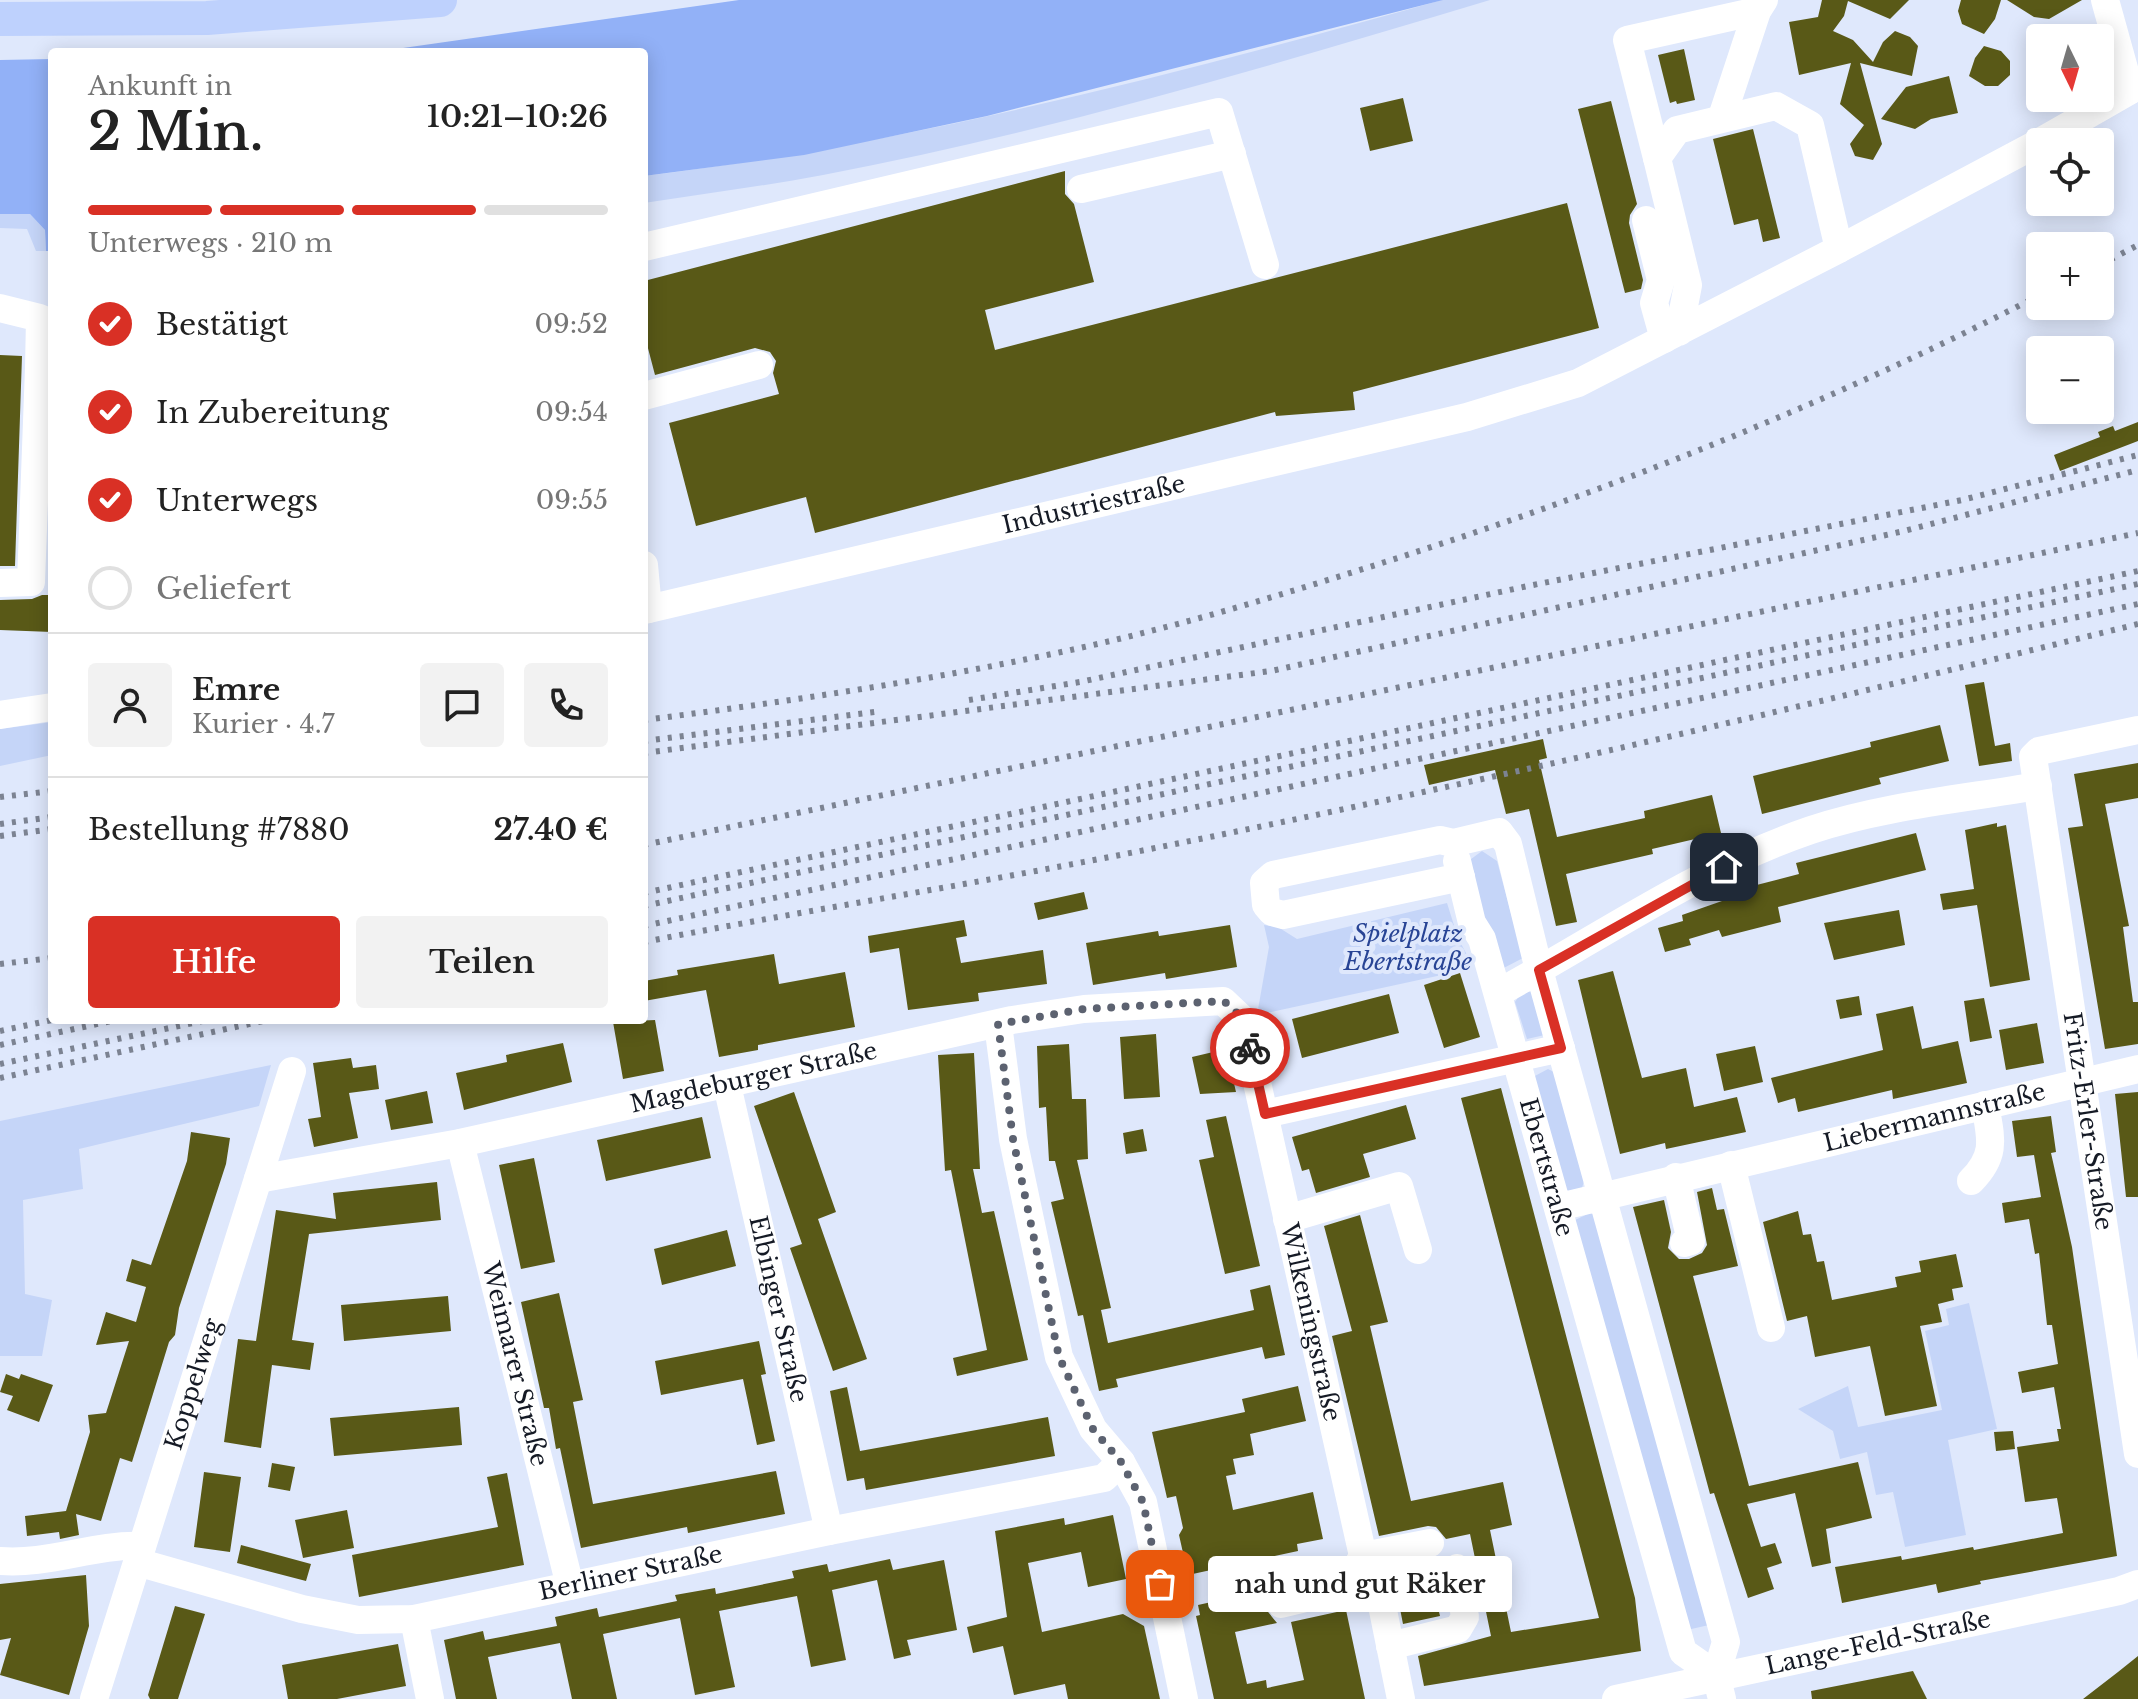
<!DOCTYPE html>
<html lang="de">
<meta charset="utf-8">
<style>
:root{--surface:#fff;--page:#f2f2f2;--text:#222;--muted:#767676;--line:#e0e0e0;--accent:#d93025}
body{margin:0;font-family:"Libre Baskerville",serif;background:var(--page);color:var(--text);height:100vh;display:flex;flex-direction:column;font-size:30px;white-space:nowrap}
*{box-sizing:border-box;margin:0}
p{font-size:26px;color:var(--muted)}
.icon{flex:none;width:44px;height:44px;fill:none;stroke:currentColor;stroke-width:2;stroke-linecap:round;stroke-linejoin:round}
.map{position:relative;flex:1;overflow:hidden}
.drawer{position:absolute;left:48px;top:48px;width:600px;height:976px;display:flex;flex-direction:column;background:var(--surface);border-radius:8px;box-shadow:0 4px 20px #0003}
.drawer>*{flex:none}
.needle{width:52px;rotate:175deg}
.tools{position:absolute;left:2026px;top:24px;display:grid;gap:16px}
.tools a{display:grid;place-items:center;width:88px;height:88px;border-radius:8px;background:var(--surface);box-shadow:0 4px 20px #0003;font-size:40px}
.pin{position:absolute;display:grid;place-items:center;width:68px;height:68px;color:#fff;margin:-34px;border-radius:16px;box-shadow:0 4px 12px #0006}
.courier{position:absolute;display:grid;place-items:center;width:80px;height:80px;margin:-40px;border:6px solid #d93025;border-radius:50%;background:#fff;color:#222;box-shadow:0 2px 10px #0007}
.bubble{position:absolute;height:56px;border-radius:8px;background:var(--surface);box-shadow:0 4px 20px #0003;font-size:26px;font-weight:600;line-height:56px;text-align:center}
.headline em{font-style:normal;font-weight:600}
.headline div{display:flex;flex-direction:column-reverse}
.headline{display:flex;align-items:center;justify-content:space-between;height:136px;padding:0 40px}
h1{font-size:52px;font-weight:600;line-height:60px}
.bar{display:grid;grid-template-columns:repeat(4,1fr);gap:12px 8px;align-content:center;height:96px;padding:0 40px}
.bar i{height:10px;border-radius:6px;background:var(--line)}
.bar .selected{background:var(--accent)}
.bar p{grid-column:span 4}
.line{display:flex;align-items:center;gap:20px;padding:0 40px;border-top:2px solid var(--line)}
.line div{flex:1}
.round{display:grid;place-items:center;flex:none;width:84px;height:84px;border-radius:8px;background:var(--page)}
ol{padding:0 40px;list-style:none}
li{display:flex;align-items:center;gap:24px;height:88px}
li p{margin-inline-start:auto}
li .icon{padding:8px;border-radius:50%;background:var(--accent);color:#fff;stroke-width:4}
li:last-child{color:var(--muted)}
li i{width:44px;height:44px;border:4px solid var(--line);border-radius:50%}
.action{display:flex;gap:16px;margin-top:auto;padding:16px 40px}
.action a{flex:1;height:92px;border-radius:8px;background:var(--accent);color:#fff;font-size:32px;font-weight:600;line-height:92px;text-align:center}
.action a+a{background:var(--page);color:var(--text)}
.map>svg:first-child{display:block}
</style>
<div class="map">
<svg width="2138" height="1699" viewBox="0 0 2138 1699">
<rect width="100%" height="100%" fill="#dfe8fc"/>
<path fill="#c5d5f8" d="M1442 0H1490C1270 66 1049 132 823 175 764 186 704 194 644 203V176C913 143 1181 73 1442 0Z
M0 214H30L45 230 46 251H36L27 229 0 228Z
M52 722V755L0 766V729Z
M1482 851 1497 861 1523 958 1496 972 1467 862Z
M1447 903 1458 938 1474 968 1257 1015 1269 947 1264 925 1278 927 1297 939Z
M1535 991 1549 1034 1527 1039 1515 1002 1521 993Z
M271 1065 259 1106 79 1149 83 1189 23 1200 25 1294 52 1300 42 1356H0V1121Z
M1548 1069 1554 1072 1584 1181 1582 1188 1568 1191 1564 1186 1533 1077Z
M1590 1213 1595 1215 1709 1625 1687 1630 1575 1220Z
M1969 1303 1997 1429 1948 1440 1966 1535 1905 1547 1893 1492 1876 1495 1867 1452 1840 1459 1833 1431 1798 1409 1848 1386 1858 1427 1942 1410 1925 1331 1949 1325 1946 1309Z"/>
<path fill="#92b1f7" d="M739 0H1443L987 116 804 155 644 176V52H375Z
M52 59V251H46L45 230 30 214H0V60Z"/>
<path fill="#595917" d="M1822 0H1909L1890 19 1848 1 1844 16 1833 31 1853 40 1873 62 1883 42 1895 31 1910 37 1918 46 1912 76 1860 63 1882 144 1873 160 1855 156 1850 144 1864 125 1840 104 1851 63 1799 75 1789 22 1818 17Z
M1961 0H2001L1995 19 1984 34 1962 24 1958 11Z
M2007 0H2082L2049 19 2034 17Z
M1984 46 2001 51 2010 61V75L1998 86H1985L1969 76 1975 58Z
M1684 49 1695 100 1677 104 1676 101 1670 103 1658 55Z
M1949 76 1958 113 1931 119 1915 129 1881 119 1906 87Z
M1403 98 1413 141 1370 151 1360 108Z
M1611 101 1637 204 1630 215 1629 223 1643 280 1641 289 1625 293 1578 109Z
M1753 129 1780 238 1763 242 1758 219 1734 225 1713 139Z
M1065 171V194L1074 204 1094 282 985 310 995 350 1567 203 1599 328 1353 392 1355 410 1276 416 1275 412 815 533 806 497 696 526 669 423 779 394 773 373 776 361 770 352 755 348 655 375 644 333V281Z
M0 355 22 356 15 566H0Z
M2138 422V441L2060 471 2054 455 2100 437 2098 432 2113 426 2115 431Z
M42 595H52V632L0 630V600L32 599Z
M1984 682 1995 746 2010 743 2012 761 1979 766 1965 685Z
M1940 725 1949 761 1879 778 1881 784 1762 814 1753 776 1871 747 1870 742Z
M1543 739 1547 758 1539 760 1557 837 1645 818 1644 811 1712 795 1721 833 1652 849 1653 854 1566 874 1577 922 1556 926 1529 809 1506 814 1495 770 1429 785 1424 765Z
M2138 763V798L2105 804 2129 926 2123 927 2133 1002H2138V1044L2105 1049 2068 828 2083 826 2074 774Z
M1997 823V827L2006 825 2030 980 1990 987 1977 905 1943 910 1940 894 1974 889 1965 830Z
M1916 833 1926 870 1778 907 1781 922 1722 937 1719 930 1689 939 1691 945 1665 952 1658 928 1683 921 1682 915 1742 894 1741 889 1799 874 1796 863Z
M1084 892 1088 909 1038 920 1034 903Z
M1899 910 1905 945 1834 960 1824 923Z
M964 920 967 936 956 938 961 963 1043 950 1047 984 978 993 979 1001 908 1010 899 948 870 953 868 936Z
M1230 925 1237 967 1166 979 1165 973 1093 985 1086 943 1158 931 1159 936Z
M774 954 779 984 845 972 855 1027 758 1045V1050L719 1057 706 990 644 1001V981L678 975 677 970Z
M1613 971 1642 1078 1686 1068 1694 1107 1737 1097 1746 1132 1666 1149 1665 1143 1620 1154 1578 980Z
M1460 973 1480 1037 1444 1048 1424 985Z
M1389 994 1399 1033 1302 1058 1292 1019Z
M1859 996 1862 1015 1840 1019 1836 1000Z
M1984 998 1992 1038 1970 1042 1964 1001Z
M1913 1006 1922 1049 1958 1041 1967 1083 1893 1099 1892 1090 1798 1112 1795 1098 1778 1103 1771 1078 1883 1050 1876 1014Z
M655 1020 664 1071 623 1079 613 1022Z
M2037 1023 2044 1063 2006 1070 1999 1030Z
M1156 1034 1160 1097 1124 1099 1120 1037Z
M563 1043 572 1082 464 1110 456 1073 507 1062 506 1055Z
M1069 1044 1072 1099H1086L1088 1159 1077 1160 1111 1308 1101 1310 1108 1343 1254 1310 1250 1290 1270 1285 1285 1355 1265 1359 1262 1347 1116 1379 1118 1387 1099 1391 1083 1315 1078 1316 1051 1202 1064 1199 1055 1161H1049L1046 1107 1039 1108 1037 1046Z
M1755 1046 1763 1082 1724 1091 1716 1054Z
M1226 1049 1236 1092 1200 1094 1192 1057Z
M974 1053 980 1169H973L982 1213 994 1211 1028 1360 957 1376 953 1358 987 1350 951 1170 945 1171 938 1055Z
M351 1058 353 1068 376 1065 379 1089 349 1093 358 1138 314 1147 308 1119 321 1117 313 1063Z
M1501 1088 1635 1598 1641 1651 1424 1686 1418 1656 1491 1636 1470 1534 1446 1539 1436 1527 1428 1526 1379 1536 1332 1336 1352 1331 1324 1226 1360 1215 1388 1322 1370 1326 1411 1501 1503 1482 1512 1525 1490 1530 1511 1632 1599 1618 1461 1098Z
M427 1091 433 1123 391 1130 385 1100Z
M794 1092 836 1212 818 1219 867 1359 833 1371 790 1248 802 1244 754 1106Z
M2138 1092V1197H2126L2115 1094Z
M1406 1105 1416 1139 1363 1154 1370 1177 1316 1193 1309 1169 1302 1171 1292 1137Z
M1226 1116 1260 1266 1225 1274 1199 1160 1214 1157 1206 1120Z
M2051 1116 2056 1152 2051 1153 2072 1247 2117 1556 1980 1581 1981 1584 1938 1593 1936 1584 1842 1603 1835 1567 1901 1556 1902 1560 1973 1547 1974 1550 2063 1533 2057 1498 2025 1502 2017 1447 2059 1441 2057 1429H2061L2054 1387 2022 1393 2018 1372 2058 1364 2052 1325H2047L2039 1253 2035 1254 2029 1219 2005 1223 2002 1203 2041 1197 2034 1155 2017 1157 2012 1121Z
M702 1117 711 1158 606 1181 597 1140Z
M1143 1129 1147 1151 1126 1154 1123 1133Z
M191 1132 230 1138 226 1164 179 1308 175 1335 169 1342 132 1462 120 1458 101 1521 76 1514 79 1535 60 1539 59 1532 27 1536 25 1516 66 1511 90 1432 88 1415 106 1413 129 1341 96 1345 106 1312 136 1322 146 1287 126 1281 132 1259 151 1265 187 1161Z
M534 1158 555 1262 521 1269 499 1165Z
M437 1182 441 1220 309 1234 292 1340 314 1343 310 1370 272 1365 261 1448 224 1442 238 1339 256 1341 276 1210 336 1219 333 1193Z
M1712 1188 1717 1210 1724 1209 1738 1266 1693 1276 1749 1486 1858 1462 1872 1518 1826 1529 1831 1563 1812 1567 1795 1493 1747 1504 1761 1547 1775 1543 1782 1563 1767 1568 1774 1589 1748 1598 1714 1493 1710 1494 1633 1207 1664 1200 1671 1232 1668 1248 1679 1259H1689L1702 1253 1707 1245 1697 1192Z
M1798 1211 1803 1235 1811 1234 1817 1262 1824 1261 1832 1300 1897 1287 1895 1277 1921 1272 1919 1261 1956 1254 1963 1287 1952 1289 1954 1300 1938 1304 1942 1322 1920 1326 1937 1406 1885 1416 1870 1346 1815 1357 1807 1316 1787 1321 1763 1222Z
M727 1230 736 1266 662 1285 654 1249Z
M559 1293 583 1400 573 1402 593 1504 776 1471 785 1514 688 1533 687 1527 581 1548 560 1448 556 1449 549 1408H544L521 1302Z
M448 1296 451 1331 344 1341 341 1305Z
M759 1341 766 1374 761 1375 775 1441 757 1445 743 1379 661 1395 655 1361Z
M6 1374 19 1379 21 1374 53 1385 39 1422 7 1410 13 1396 0 1392Z
M1298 1386 1306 1421 1250 1434 1254 1455 1233 1459 1236 1474 1226 1476 1233 1510 1313 1492 1323 1539 1297 1544 1298 1551 1188 1575 1179 1535 1183 1528 1176 1496 1167 1498 1152 1432 1245 1412 1242 1399Z
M847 1387 860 1451 1048 1417 1055 1456 866 1490 864 1478 847 1481 830 1391Z
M459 1407 462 1445 334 1456 330 1418Z
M2013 1431 2015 1449 1996 1451 1994 1432Z
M272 1463 295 1467 290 1491 268 1487Z
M204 1472 241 1477 230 1552 194 1547Z
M507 1473 524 1565 359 1597 352 1555 498 1527 487 1477Z
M347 1510 354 1548 303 1558 295 1520Z
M1113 1515 1126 1579 1088 1587 1081 1552 1028 1563 1042 1632 1123 1614 1144 1626 1160 1699H1068L1065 1684 1014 1695 1003 1646 973 1653 967 1627 1007 1617 995 1531 1064 1518 1065 1525Z
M241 1545 311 1564 306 1581 237 1563Z
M890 1559 893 1570 944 1560 957 1630 907 1640 911 1655 894 1659 877 1580 832 1590 846 1660 811 1667 797 1596 719 1611 735 1687 695 1695 680 1618 603 1634 617 1699H572L560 1643 488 1657 497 1699H456L444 1640 483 1631 485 1640 557 1626 555 1617 597 1608 599 1617 677 1601 675 1595 715 1588 716 1594 794 1578 792 1571 827 1564 829 1572Z
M1427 1561 1440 1616 1403 1624 1392 1568Z
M86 1575 89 1626 69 1695 0 1675 11 1638 0 1640V1584Z
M1270 1589 1264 1607 1277 1623 1235 1632 1247 1684 1266 1680 1267 1688 1304 1680 1291 1622 1346 1610 1365 1699H1214L1196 1616 1200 1615 1198 1605Z
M175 1606 205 1614 178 1699H150L148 1695Z
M398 1644 406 1686 337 1699H288L282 1665Z
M2138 1656V1699H2083L2118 1672Z
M1913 1671 1927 1699H1812L1811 1691Z"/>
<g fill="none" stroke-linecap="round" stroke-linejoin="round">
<g stroke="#fff" stroke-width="28">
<path d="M2105 0 2130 90"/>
<path d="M1722 117 1757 11 1764 0"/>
<path d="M2040 142 2138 86"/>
<path d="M1657 158 1627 40 1757 11"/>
<path d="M1081 189 1232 154"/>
<path d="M1646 220 1661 280 1654 303 1664 339"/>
<path d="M644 247 1219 112 1265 265"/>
<path d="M1839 249 2040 142"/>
<path d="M0 308 40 318 39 368 52 378"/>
<path d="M644 396 759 365"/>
<path d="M644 565 648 609"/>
<path d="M0 583 31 582 39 368"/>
<path id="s1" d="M644 610 1467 417 1578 383 1839 249 1810 125 1776 106 1677 130 1657 158 1688 285 1679 332"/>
<path d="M0 715 52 707"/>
<path id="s2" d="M2138 730 2039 751 2033 757 2138 1454"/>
<path id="s3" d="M1457 861 1472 923 1482 939 1683 1652 1716 1675"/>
<path d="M1461 877 1283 915 1272 912 1266 905 1264 883 1273 875 1440 840 1453 843 1499 832 1508 844 1539 970 1726 1642 1716 1675 1722 1699"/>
<path d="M1498 993C1601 937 1699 868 1811 830 1883 806 1962 799 2038 786"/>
<path d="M998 1024 1013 1139 1059 1357 1093 1429 1121 1462 1143 1502 1184 1699"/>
<path id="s4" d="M727 1085 829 1531"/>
<path d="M1265 1114 1561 1048"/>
<path id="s5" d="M460 1143 570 1586"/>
<path d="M1731 1165 1771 1328"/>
<path d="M1676 1177 1691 1241 1684 1243"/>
<path id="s6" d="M258 1179 460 1143 1012 1020 1084 1009 1223 1001 1243 1020 1363 1556"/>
<path d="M1971 1181C1997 1155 1991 1138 1985 1105"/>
<path id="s7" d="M1559 1207 2138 1069"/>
<path d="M1287 1219 1399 1186 1418 1250"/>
<path d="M1363 1556 1430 1543"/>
<path d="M0 1561C49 1565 93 1544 142 1546"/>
<path id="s8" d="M137 1562 302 1609 358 1620 414 1619 829 1531 1104 1478 1121 1462"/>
<path d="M1374 1566 1401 1699"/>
<path d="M1281 1604 1344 1589 1363 1556"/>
<path d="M414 1619 430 1699"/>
<path d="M1390 1646 1458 1629 1465 1617 1457 1568"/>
<path id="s9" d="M94 1699 292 1071"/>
<path id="s10" d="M1616 1699 2119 1591 2138 1584"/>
</g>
<path stroke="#bed1fd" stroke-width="34" d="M0 19 207 18 440 0"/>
<path stroke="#7c8392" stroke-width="6" stroke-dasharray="4 8" stroke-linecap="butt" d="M2100 265 2138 245
M969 700 1080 682 1528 586 1962 500 2138 455
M644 720C785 702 926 681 1066 651 1174 628 1281 595 1385 562 1611 490 1829 404 2040 295
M644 741 882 711
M644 753 1271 671 1904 531 2138 470
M0 797 52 791
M0 824 52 817
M0 836 52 829
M644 845 2138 533
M644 893 2138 571
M644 906 2138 584
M644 926 2138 604
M644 942C812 909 982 883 1150 849 1482 783 1810 705 2138 624
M0 964 52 958
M0 1031 52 1020
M0 1045 116 1020
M0 1064 207 1020
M0 1078 268 1020"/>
</g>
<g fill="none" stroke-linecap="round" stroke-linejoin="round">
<path stroke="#5c6270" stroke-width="8" stroke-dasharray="0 14.4" d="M1160 1584 1143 1502 1121 1462 1093 1429 1059 1357 1013 1139 998 1024 1084 1009 1223 1001C1242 1013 1245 1026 1250 1048"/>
<path stroke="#d93025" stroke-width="10" d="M1250 1048 1265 1114 1561 1048 1539 970 1724 867"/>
</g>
<g text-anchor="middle" stroke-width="8" stroke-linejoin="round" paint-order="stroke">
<g font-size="24" fill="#151a25" stroke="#dfe8fc">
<text dy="8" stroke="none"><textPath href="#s1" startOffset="462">Industriestraße</textPath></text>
<text dy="8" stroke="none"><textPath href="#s6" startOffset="506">Magdeburger Straße</textPath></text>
<text dy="8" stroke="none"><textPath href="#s7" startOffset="386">Liebermannstraße</textPath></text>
<text dy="8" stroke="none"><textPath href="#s2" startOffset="478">Fritz-Erler-Straße</textPath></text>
<text dy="8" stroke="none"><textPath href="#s3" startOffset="320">Ebertstraße</textPath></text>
<text dy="8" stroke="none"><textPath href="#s4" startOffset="230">Elbinger Straße</textPath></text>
<text dy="8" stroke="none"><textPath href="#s6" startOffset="1320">Wilkeningstraße</textPath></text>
<text dy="8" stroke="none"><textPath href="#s5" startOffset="228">Weimarer Straße</textPath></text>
<text dy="8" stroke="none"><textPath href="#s9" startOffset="330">Koppelweg</textPath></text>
<text dy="8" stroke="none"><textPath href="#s8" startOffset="506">Berliner Straße</textPath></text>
<text dy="8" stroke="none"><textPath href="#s10" startOffset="268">Lange-Feld-Straße</textPath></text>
</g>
<g font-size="24" font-style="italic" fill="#284495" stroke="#dfe8fc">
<text x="1408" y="942">Spielplatz<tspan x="1408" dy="28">Ebertstraße</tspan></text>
</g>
</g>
</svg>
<div class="tools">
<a><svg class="needle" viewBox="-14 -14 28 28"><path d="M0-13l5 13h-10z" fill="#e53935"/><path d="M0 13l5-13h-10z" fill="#767676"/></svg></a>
<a><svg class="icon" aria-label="locate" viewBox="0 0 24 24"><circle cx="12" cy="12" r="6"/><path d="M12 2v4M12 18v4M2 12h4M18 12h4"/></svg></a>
<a>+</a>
<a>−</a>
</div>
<div class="pin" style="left:1160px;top:1584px;background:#ea580c"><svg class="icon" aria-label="bag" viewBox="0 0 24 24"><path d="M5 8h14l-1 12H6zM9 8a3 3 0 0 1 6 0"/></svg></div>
<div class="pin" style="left:1724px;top:867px;background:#1f2937"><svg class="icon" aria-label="home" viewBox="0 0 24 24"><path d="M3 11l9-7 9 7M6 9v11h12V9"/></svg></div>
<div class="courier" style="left:1250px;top:1048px"><svg class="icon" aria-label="bike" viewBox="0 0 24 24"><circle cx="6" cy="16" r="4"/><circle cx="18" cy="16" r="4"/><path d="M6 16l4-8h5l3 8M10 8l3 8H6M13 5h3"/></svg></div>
<div class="bubble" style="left:1208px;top:1556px;width:304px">nah und gut Räker</div>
<section class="drawer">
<div class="headline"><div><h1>2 Min.</h1><p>Ankunft in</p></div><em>10:21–10:26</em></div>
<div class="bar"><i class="selected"></i><i class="selected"></i><i class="selected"></i><i></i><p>Unterwegs · 210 m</p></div>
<ol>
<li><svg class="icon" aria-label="check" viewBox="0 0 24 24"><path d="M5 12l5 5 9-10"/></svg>Bestätigt<p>09:52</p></li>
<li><svg class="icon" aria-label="check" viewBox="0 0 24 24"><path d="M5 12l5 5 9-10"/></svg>In Zubereitung<p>09:54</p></li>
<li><svg class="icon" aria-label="check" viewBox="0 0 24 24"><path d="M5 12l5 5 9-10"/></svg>Unterwegs<p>09:55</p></li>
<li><i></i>Geliefert</li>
</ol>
<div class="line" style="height:144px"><a class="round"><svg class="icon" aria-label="person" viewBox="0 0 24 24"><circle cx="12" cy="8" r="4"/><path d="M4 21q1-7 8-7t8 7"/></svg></a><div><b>Emre</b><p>Kurier · 4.7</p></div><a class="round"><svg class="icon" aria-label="chat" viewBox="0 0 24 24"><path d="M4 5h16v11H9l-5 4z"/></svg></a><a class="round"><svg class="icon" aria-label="phone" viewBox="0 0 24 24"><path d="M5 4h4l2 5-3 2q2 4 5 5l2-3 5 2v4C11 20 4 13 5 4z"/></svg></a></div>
<div class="line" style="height:104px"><div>Bestellung #7880</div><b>27.40 €</b></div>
<div class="action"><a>Hilfe</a><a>Teilen</a></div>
</section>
</div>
